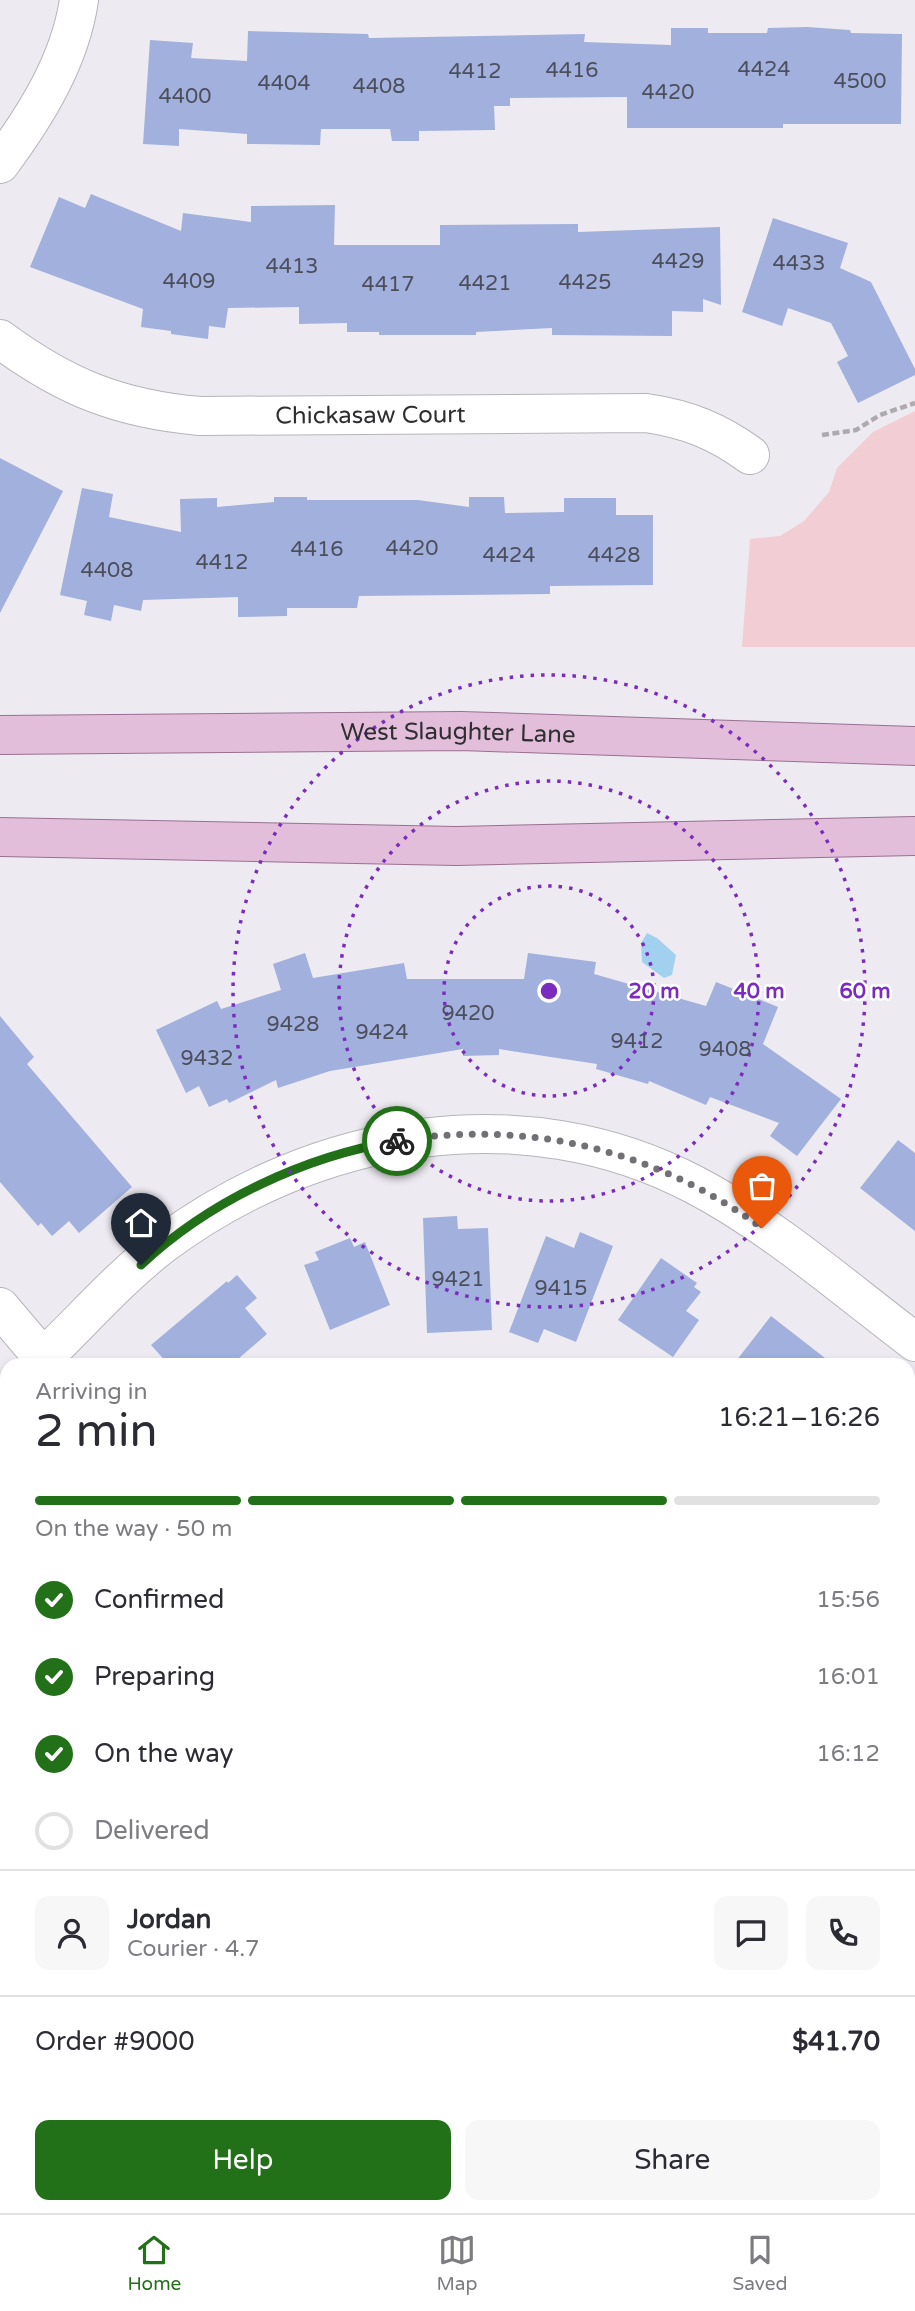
<!DOCTYPE html>
<meta charset="utf-8">
<style>
:root{--surface:#fff;--page:#f7f7f7;--text:#2b2b33;--muted:#7c7c81;--line:#e1e1e2;--accent:#227118}
body{margin:0;font-family:"Varela Round",sans-serif;background:var(--page);color:var(--text);height:100vh;display:flex;flex-direction:column;font-size:26px;white-space:nowrap}
*{box-sizing:border-box;margin:0}
p{font-size:23px;color:var(--muted)}
.icon{flex:none;width:38px;height:38px;fill:none;stroke:currentColor;stroke-width:2;stroke-linecap:round;stroke-linejoin:round}
.map{position:relative;flex:1;overflow:hidden}
.sheet{position:absolute;left:0px;top:1358px;width:915px;height:856px;display:flex;flex-direction:column;background:var(--surface);border-radius:21px 21px 0 0;box-shadow:0 4px 10px #0003}
.sheet>*{flex:none}
.pin{position:absolute;display:grid;place-items:center;width:60px;height:60px;color:#fff;margin:-72px -30px;border-radius:50% 50% 50% 0;rotate:-45deg;box-shadow:0 0 7px #0007}
.pin .icon{rotate:45deg}
.courier{position:absolute;display:grid;place-items:center;width:70px;height:70px;margin:-35px;border:5px solid #227118;border-radius:50%;background:#fff;color:#222;box-shadow:0 2px 9px #0007}
.summary em{font-style:normal;font-weight:600}
.summary div{display:flex;flex-direction:column-reverse}
.summary{display:flex;align-items:center;justify-content:space-between;height:119px;padding:0 35px}
h1{font-size:46px;font-weight:600;line-height:52px}
.bar{display:grid;grid-template-columns:repeat(4,1fr);gap:10px 7px;align-content:center;height:84px;padding:0 35px}
.bar i{height:9px;border-radius:5px;background:var(--line)}
.bar .selected{background:var(--accent)}
.bar p{grid-column:span 4}
.line{display:flex;align-items:center;gap:18px;padding:0 35px;border-top:2px solid var(--line)}
.line div{flex:1}
.round{display:grid;place-items:center;flex:none;width:74px;height:74px;border-radius:14px;background:var(--page)}
ol{padding:0 35px;list-style:none}
li{display:flex;align-items:center;gap:21px;height:77px}
li p{margin-inline-start:auto}
li .icon{padding:7px;border-radius:50%;background:var(--accent);color:#fff;stroke-width:4}
li:last-child{color:var(--muted)}
li i{width:38px;height:38px;border:4px solid var(--line);border-radius:50%}
.action{display:flex;gap:14px;margin-top:auto;padding:14px 35px}
.action a{flex:1;height:80px;border-radius:14px;background:var(--accent);color:#fff;font-size:28px;font-weight:600;line-height:80px;text-align:center}
.action a+a{background:var(--page);color:var(--text)}
.tabs{display:flex;justify-content:space-around;align-items:center;height:98px;border-top:2px solid var(--line);background:var(--surface);font-size:19px;color:var(--muted)}
.tabs a{display:grid;justify-items:center;gap:4px}
.tabs .selected{color:var(--accent)}
.map>svg:first-child{display:block}
</style>
<div class="map">
<svg width="915" height="2213" viewBox="0 0 915 2213">
<rect width="100%" height="100%" fill="#edebf1"/>
<path fill="#f2cdd3" d="M915 411V647H742L750 539 780 536 804 521 829 492 837 468 873 432Z
M0 1734 7 1742V2207H407L413 2213H0Z"/>
<path fill="#a2d0ef" d="M647 933 657 938 676 955 672 975 664 978 642 962 641 943Z
M523 2207H682L691 2213H528Z"/>
<path fill="#a1b0dc" d="M807 27 850 30 851 33 902 34 901 124H783V128H627V97L510 98V106H494L495 130 419 131V141H392L390 129H321L320 145 247 144V134L179 129V146L143 144 150 40 193 43 191 58 247 61 248 31 368 34 369 38 585 34 584 42 671 45V28H708V33H767L768 28Z
M91 194 181 231 183 213 251 222V206L335 205 334 245H440V225L578 224V232L720 227 721 305 703 299V312L672 311V336L552 335V328L476 332V335H379V332H347V323L299 324V307L228 308 225 328 209 326 208 339 171 334V331L141 327 143 309 30 267 59 197 85 208Z
M773 218 848 243 840 268 871 282 915 369V375L858 403 837 362 848 356 831 323 788 308 782 326 742 312Z
M0 458 63 491 0 613Z
M82 488 113 494 109 517 181 532 180 499 217 498V507L274 502V497H307V500H418L469 507V497H504L505 513 564 512V498H616V515H653V585L550 586V594L359 596 357 608H287V616L238 617V597L143 600 141 611 114 605 111 621 84 615 87 601 60 595Z
M305 953 313 978 404 963 407 979H524L528 953 596 962 594 974 706 1006 716 982 778 1007 763 1044 841 1099 797 1156 770 1136 779 1123 710 1097 706 1105 649 1081 648 1084 596 1069 597 1064 499 1049V1055L463 1056V1049L330 1071 278 1088 276 1080 229 1103 227 1099 209 1107 199 1086 186 1093 156 1030 217 1001 221 1009 281 990 273 964Z
M0 1016 34 1057 27 1064 132 1187 79 1233 69 1221 52 1236 41 1223 38 1226 0 1182Z
M898 1140 915 1153V1231L860 1188Z
M457 1216 458 1229 488 1228 492 1330 427 1333 423 1218Z
M580 1232 613 1246 576 1342 544 1329 538 1343 509 1332 546 1236 574 1248Z
M350 1238 354 1247 365 1242 390 1305 330 1330 304 1265 319 1260 315 1252Z
M661 1258 697 1283 694 1287 701 1292 686 1311 699 1320 673 1357 618 1320Z
M237 1275 257 1298 245 1308 267 1334 231 1365H169L151 1345 227 1281 228 1283Z
M771 1316 834 1365H733Z"/>
<g fill="none" stroke-linecap="round" stroke-linejoin="round">
<g stroke="#b6b4ba" stroke-width="40">
<g id="street">
<path d="M0 164C36 115 70 61 79 0"/>
<path id="s1" d="M0 339C65 387 119 409 200 416L646 413C687 419 717 431 750 455"/>
<path d="M0 1307 49 1365"/>
<path d="M43 1358C82 1321 119 1278 162 1245 314 1131 522 1094 695 1185 773 1226 845 1289 915 1342"/>
<path d="M908 1428 915 1419"/>
<path d="M908 2014 915 2020"/>
</g>
</g>
<g stroke="#987090" stroke-width="40">
<g id="primary">
<path id="s2" d="M0 735 461 731 915 746"/>
<path d="M0 837 456 846 915 836"/>
</g>
</g>
<path stroke="#acaaaf" stroke-width="4.5" stroke-dasharray="7 3.5" stroke-linecap="butt" d="M822 435 856 430 880 415 915 403
M908 2174 915 2165
M825 2207 834 2213
M879 2213 884 2207"/>
<use href="#street" stroke="#fff" stroke-width="38"/>
<use href="#primary" stroke="#e3bedb" stroke-width="38"/>
</g>
<g fill="none" stroke-linecap="round" stroke-linejoin="round">
<path stroke="#727074" stroke-width="7" stroke-dasharray="0 12.6" d="M397 1141C527 1119 656 1150 762 1228"/>
<path stroke="#227118" stroke-width="9" d="M141 1265C209 1201 305 1156 397 1141"/>
</g>
<g fill="none" stroke="#7b2cbf" stroke-width="3.5" stroke-dasharray="3.5 7">
<circle cx="549" cy="991" r="105"/>
<circle cx="549" cy="991" r="210"/>
<circle cx="549" cy="991" r="316"/>
</g>
<g text-anchor="middle" stroke-width="5" stroke-linejoin="round" paint-order="stroke">
<g font-size="21" fill="#4c4e5c">
<text x="764" y="76">4424</text>
<text x="572" y="77">4416</text>
<text x="475" y="78">4412</text>
<text x="860" y="88">4500</text>
<text x="284" y="90">4404</text>
<text x="379" y="93">4408</text>
<text x="668" y="99">4420</text>
<text x="185" y="103">4400</text>
<text x="678" y="268">4429</text>
<text x="799" y="270">4433</text>
<text x="292" y="273">4413</text>
<text x="189" y="288">4409</text>
<text x="585" y="289">4425</text>
<text x="485" y="290">4421</text>
<text x="388" y="291">4417</text>
<text x="412" y="555">4420</text>
<text x="317" y="556">4416</text>
<text x="509" y="562">4424</text>
<text x="614" y="562">4428</text>
<text x="222" y="569">4412</text>
<text x="107" y="577">4408</text>
<text x="468" y="1020">9420</text>
<text x="293" y="1031">9428</text>
<text x="382" y="1039">9424</text>
<text x="637" y="1048">9412</text>
<text x="725" y="1056">9408</text>
<text x="207" y="1065">9432</text>
<text x="458" y="1286">9421</text>
<text x="561" y="1295">9415</text>
</g>
<g font-size="24" fill="#2f2e31" stroke="#fff">
<text dy="8" stroke="none"><textPath href="#s1" startOffset="388">Chickasaw Court</textPath></text>
<text dy="8" stroke="none"><textPath href="#s2" startOffset="458">West Slaughter Lane</textPath></text>
</g>
</g>
<circle cx="549" cy="991" r="10" fill="#7b2cbf" stroke="#fff" stroke-width="3.5"/>
<g font-size="21" text-anchor="middle" font-weight="bold" fill="#7b2cbf" stroke="#fff" stroke-width="5" stroke-linejoin="round" paint-order="stroke">
<text x="654" y="998">20 m</text>
<text x="759" y="998">40 m</text>
<text x="865" y="998">60 m</text>
</g>
</svg>
<div class="pin" style="left:762px;top:1228px;background:#ea580c"><svg class="icon" aria-label="bag" viewBox="0 0 24 24"><path d="M5 8h14l-1 12H6zM9 8a3 3 0 0 1 6 0"/></svg></div>
<div class="pin" style="left:141px;top:1265px;background:#1f2937"><svg class="icon" aria-label="home" viewBox="0 0 24 24"><path d="M3 11l9-7 9 7M6 9v11h12V9"/></svg></div>
<div class="courier" style="left:397px;top:1141px"><svg class="icon" aria-label="bike" viewBox="0 0 24 24"><circle cx="6" cy="16" r="4"/><circle cx="18" cy="16" r="4"/><path d="M6 16l4-8h5l3 8M10 8l3 8H6M13 5h3"/></svg></div>
<section class="sheet">
<div class="summary"><div><h1>2 min</h1><p>Arriving in</p></div><em>16:21–16:26</em></div>
<div class="bar"><i class="selected"></i><i class="selected"></i><i class="selected"></i><i></i><p>On the way · 50 m</p></div>
<ol>
<li><svg class="icon" aria-label="check" viewBox="0 0 24 24"><path d="M5 12l5 5 9-10"/></svg>Confirmed<p>15:56</p></li>
<li><svg class="icon" aria-label="check" viewBox="0 0 24 24"><path d="M5 12l5 5 9-10"/></svg>Preparing<p>16:01</p></li>
<li><svg class="icon" aria-label="check" viewBox="0 0 24 24"><path d="M5 12l5 5 9-10"/></svg>On the way<p>16:12</p></li>
<li><i></i>Delivered</li>
</ol>
<div class="line" style="height:126px"><a class="round"><svg class="icon" aria-label="person" viewBox="0 0 24 24"><circle cx="12" cy="8" r="4"/><path d="M4 21q1-7 8-7t8 7"/></svg></a><div><b>Jordan</b><p>Courier · 4.7</p></div><a class="round"><svg class="icon" aria-label="chat" viewBox="0 0 24 24"><path d="M4 5h16v11H9l-5 4z"/></svg></a><a class="round"><svg class="icon" aria-label="phone" viewBox="0 0 24 24"><path d="M5 4h4l2 5-3 2q2 4 5 5l2-3 5 2v4C11 20 4 13 5 4z"/></svg></a></div>
<div class="line" style="height:91px"><div>Order #9000</div><b>$41.70</b></div>
<div class="action"><a>Help</a><a>Share</a></div>
</section>
</div>
<nav class="tabs">
<a class="selected"><svg class="icon" aria-label="home" viewBox="0 0 24 24"><path d="M3 11l9-7 9 7M6 9v11h12V9"/></svg>Home</a>
<a><svg class="icon" aria-label="map" viewBox="0 0 24 24"><path d="M3 6l6-2 6 2 6-2v14l-6 2-6-2-6 2zM9 4v14M15 6v14"/></svg>Map</a>
<a><svg class="icon" aria-label="saved" viewBox="0 0 24 24"><path d="M7 4h10v16l-5-4-5 4z"/></svg>Saved</a>
</nav>
